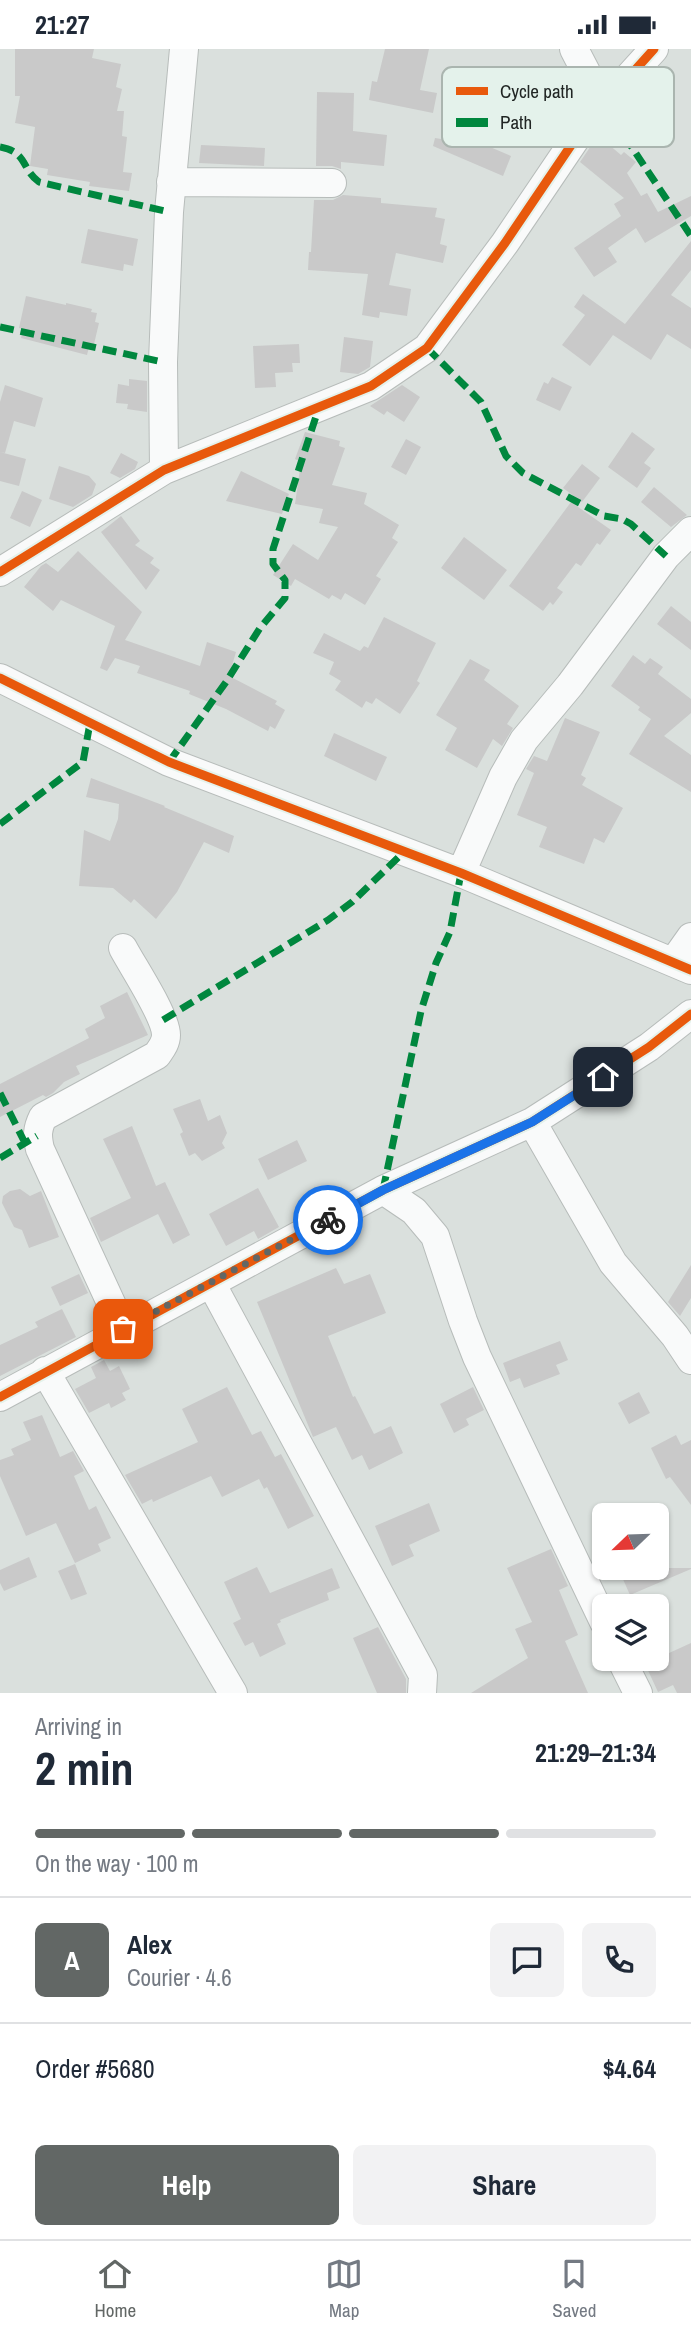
<!DOCTYPE html>
<meta charset="utf-8">
<style>
:root{--surface:#fff;--page:#f2f2f3;--text:#1f2937;--muted:#747a83;--line:#e0e1e3;--accent:#626765}
body{margin:0;font-family:"Archivo Narrow",sans-serif;background:var(--page);color:var(--text);height:100vh;display:flex;flex-direction:column;font-size:26px;white-space:nowrap}
*{box-sizing:border-box;margin:0}
p{font-size:23px;color:var(--muted)}
.icon{flex:none;width:38px;height:38px;fill:none;stroke:currentColor;stroke-width:2;stroke-linecap:round;stroke-linejoin:round}
.map{position:relative;height:1644px;overflow:hidden}
.details{display:flex;flex-direction:column;background:var(--surface);flex:1}
.details>*{flex:none}
.needle{width:46px;rotate:247deg}
.controls{position:absolute;left:592px;top:1454px;display:grid;gap:14px}
.controls a{display:grid;place-items:center;width:77px;height:77px;border-radius:10px;background:var(--surface);box-shadow:0 2px 5px #0004;font-size:35px}
.pin{position:absolute;display:grid;place-items:center;width:60px;height:60px;color:#fff;margin:-30px;border-radius:14px;box-shadow:0 4px 10px #0006}
.courier{position:absolute;display:grid;place-items:center;width:70px;height:70px;margin:-35px;border:5px solid #1a73e8;border-radius:50%;background:#fff;color:#222;box-shadow:0 2px 9px #0007}
.summary em{font-style:normal;font-weight:800}
.summary div{display:flex;flex-direction:column-reverse}
.summary{display:flex;align-items:center;justify-content:space-between;height:119px;padding:0 35px}
h1{font-size:46px;font-weight:800;line-height:52px}
.bar{display:grid;grid-template-columns:repeat(4,1fr);gap:10px 7px;align-content:center;height:84px;padding:0 35px}
.bar i{height:9px;border-radius:5px;background:var(--line)}
.bar .active{background:var(--accent)}
.bar p{grid-column:span 4}
.line{display:flex;align-items:center;gap:18px;padding:0 35px;border-top:2px solid var(--line)}
.line div{flex:1}
.round{display:grid;place-items:center;flex:none;width:74px;height:74px;border-radius:10px;background:var(--page)}
.button{display:flex;gap:14px;margin-top:auto;padding:14px 35px}
.button a{flex:1;height:80px;border-radius:10px;background:var(--accent);color:#fff;font-size:28px;font-weight:800;line-height:80px;text-align:center}
.button a+a{background:var(--page);color:var(--text)}
.status{display:flex;justify-content:space-between;align-items:center;height:49px;padding:0 35px;background:var(--surface);direction:ltr}
.status svg{height:19px;fill:currentColor}
.tab-bar{display:flex;justify-content:space-around;align-items:center;height:98px;border-top:2px solid var(--line);background:var(--surface);font-size:19px;color:var(--muted)}
.tab-bar a{display:grid;justify-items:center;gap:4px}
.tab-bar .active{color:var(--accent)}
.map>svg:first-child{display:block}
</style>
<div class="status"><b>21:27</b><svg viewBox="0 0 49 12"><path d="M0 12V9h3v3zM5 12V6h3v6zM10 12V3h3v9zM15 12V0h3v12zM26 1h20v11H26zM47 4h2v5h-2z"/></svg></div>
<div class="map">
<svg width="691" height="1644" viewBox="0 0 691 1644">
<rect width="100%" height="100%" fill="#dae0dd"/>
<path fill="#c9c9c9" d="M15 0H94L92 9 121 15 116 38 122 40 117 62H124L122 87 127 88 123 123 132 124 129 142 89 137 90 133 47 126 48 120 30 117 35 78 15 74 20 47H15Z
M385 0H429L420 41 437 44 433 64 369 51 372 32 377 33Z
M317 43 354 44 353 82 387 86 384 117 341 113V120L332 117H316Z
M435 89 490 98 511 107 503 127 433 97Z
M595 91 604 99 608 95 621 106 624 103 636 113 627 124 641 147 647 144 658 163 691 147V167L645 194 636 179 608 199 617 213 594 228 574 199 621 167 614 155 624 149 580 113Z
M201 96 265 99 264 117 199 114Z
M343 146 381 149V154L437 159 435 168 445 170 440 195 447 197 443 214 396 204 389 236 411 240 407 267 380 263 379 269 362 266 368 225 308 221 309 203H311L314 151H333Z
M88 180 138 190 133 217 124 215 123 222 81 214Z
M691 192V221L671 246 691 259V300L667 285 651 311 613 286 590 317 562 296 585 266 574 258 583 245 625 275Z
M26 247 66 256V254L92 260 91 263 97 264 95 273 99 274 94 295 90 294 87 306 21 289 23 280 19 279Z
M344 288 373 292 370 318 358 325 340 323Z
M299 295 300 314H292L293 323 275 324 276 338 255 339 253 297Z
M552 328 572 338 560 362 536 351 544 333 548 335Z
M129 330 147 332V363L127 360 128 355 116 354 118 335 129 337Z
M5 336 43 349 35 378 14 372 5 404 0 403V353Z
M402 336 420 348 404 373 387 362 384 366 370 357Z
M305 383 340 392 339 397 345 399 332 436 367 444 364 455 399 476 392 489 398 493 376 527 381 530 365 556 345 544 341 551 332 546 329 550 295 530 291 537 273 526 293 495 318 511 338 478 319 474 323 460 295 455 301 413 295 410Z
M632 383 655 400 644 414 651 419 637 439 608 418Z
M406 390 421 398 406 426 391 418Z
M0 403 26 410 19 437 0 432Z
M121 404 138 413 135 420 120 429 110 424Z
M582 415 600 429 582 453 563 439Z
M59 417 89 427 96 435 92 446 73 458 49 450Z
M241 422 289 445 282 465 226 452Z
M654 438 687 466 671 478 641 453Z
M22 442 42 451 30 478 10 469Z
M571 453 611 481 600 496 597 494 581 517 576 514 557 539 563 543 553 556 550 553 543 562 509 537Z
M121 467 140 492 135 496 154 509 150 514 160 521 146 541 101 483Z
M464 488 507 521 484 551 441 519Z
M78 502 142 563 125 591 200 617 207 593 236 603 229 627 277 652 275 655 285 661 275 680 270 677 268 682 226 660 189 645 190 642 137 624 140 617 115 609 107 622 100 619 115 577 61 551 53 562 24 538 41 517 46 514 58 523Z
M671 557 691 573V601L657 575Z
M384 568 436 594 417 632 420 634 400 665 376 649 372 655 366 652 362 659 335 641 341 632 329 625 334 613 313 604 324 584 360 602 364 597 368 599Z
M633 606 645 615 650 609 663 618 658 625 691 650V664L664 687 691 706V743L629 705 651 670 638 661 640 658 611 637Z
M470 610 490 621 484 631 519 657 507 675 513 679 502 697 493 690 477 719 445 701 457 679 436 666Z
M565 669 600 683 581 726 586 729 582 736 623 759 604 794 594 789 584 815 539 798 547 778 517 766 534 724 526 720 534 707 547 712Z
M334 684 387 708 376 732 324 707Z
M91 729 165 757 164 758 234 787 229 804 204 793 177 843 156 870 134 850 131 854 113 839 79 837 84 781 110 792 118 770 119 755 86 748Z
M127 943 148 986 76 1017 80 1025 64 1033 53 1044 46 1048 43 1046 0 1068V1035L89 989 85 980 105 969 100 957Z
M200 1050 208 1072 220 1066 227 1084 222 1094 225 1099 202 1112 195 1104 189 1107 180 1085 183 1083 173 1060Z
M132 1077 156 1137 165 1133 190 1186 173 1195 158 1165 101 1193 90 1169 131 1149 103 1090Z
M297 1091 307 1112 268 1131 258 1110Z
M258 1139 279 1178 258 1190 254 1182 226 1197 209 1165Z
M20 1140 30 1147 41 1142 59 1188 29 1199 22 1181 14 1178 2 1154 3 1147 10 1142Z
M691 1216V1249L680 1267 668 1253Z
M336 1219 344 1235 370 1225 386 1264 328 1287 353 1348 355 1347 374 1385 391 1377 403 1404 369 1421 362 1406 352 1411 336 1378 313 1388 257 1253Z
M79 1225 88 1244 60 1257 51 1238Z
M62 1260 76 1288 0 1327V1296L38 1278 35 1273Z
M560 1292 568 1311 556 1316 560 1325 524 1339 520 1329 510 1333 503 1314Z
M104 1311 110 1322 119 1317 130 1340 122 1344 126 1351 111 1359 109 1354 89 1364 75 1340 96 1329 91 1318Z
M227 1338 252 1386 261 1382 275 1408 281 1405 314 1467 288 1480 267 1438 264 1440 259 1430 222 1448 211 1427 153 1453 152 1450 142 1455 125 1426 198 1393 182 1360Z
M473 1338 484 1361 466 1370 469 1376 454 1384 440 1355Z
M639 1343 650 1364 629 1375 618 1354Z
M42 1366 60 1408 73 1402 84 1422 74 1427 89 1461 96 1457 111 1489 98 1495 101 1502 75 1514 56 1474 26 1487 0 1427V1411L14 1406 11 1400 31 1391 23 1373Z
M676 1386 681 1396 691 1391V1456L670 1428 666 1430 651 1399Z
M429 1454 440 1482 409 1496 414 1507 392 1517 375 1477Z
M551 1500 568 1537 559 1541 578 1586 565 1592 588 1644H471L528 1609 515 1580 532 1573 507 1519Z
M29 1508 37 1528 4 1542 0 1534V1521Z
M75 1515 87 1545 71 1551 58 1522Z
M257 1518 270 1544 332 1519 340 1539 327 1544 329 1551 280 1571 281 1573 277 1575 286 1595 260 1608 253 1593 245 1597 233 1574 241 1570 224 1533Z
M618 1519H691V1520L630 1546Z
M378 1578 406 1630V1644H377L353 1589Z
M691 1594V1644H677L673 1636 658 1643 645 1615Z"/>
<g fill="none" stroke-linecap="round" stroke-linejoin="round">
<g stroke="#b7bcba" stroke-width="30">
<path id="minor" d="M574 0 601 52
M171 133 332 134
M164 421 163 313 169 163 184 0
M0 523 164 421 371 337 427 299 505 194 601 52 617 41 654 0
M0 629 169 713 461 824 691 921
M461 824 503 728 524 691 570 636 666 507 691 482
M123 899C133 918 166 967 166 986 166 994 161 1000 157 1006L43 1068C37 1080 37 1087 40 1100L123 1280
M674 912 691 888
M532 1073 613 1214 675 1287 691 1311
M383 1141 414 1162 435 1187 463 1272 477 1308 604 1573
M211 1234 423 1626 422 1644
M45 1322 233 1644
M0 1348 383 1141 532 1073 649 998 691 965
M621 1610 638 1644"/>
</g>
<use href="#minor" stroke="#f9fafa" stroke-width="28"/>
<path stroke="#00873e" stroke-width="7" stroke-dasharray="14 7" stroke-linecap="butt" d="M601 52 691 187
M0 98C28 103 21 120 39 133L169 163
M0 278 163 313
M427 299 481 353 506 407 523 424 604 467 622 470 631 475 666 507
M169 713 226 633 260 579 285 549V531L273 515V500L319 358
M0 775 83 713 90 674
M163 971 328 871 352 853 405 802
M0 1044 25 1094
M0 1109 37 1087
M383 1141 421 962 436 914 450 883 461 824"/>
<g stroke="#e4f2eb" stroke-width="13">
<path id="cycleway" d="M0 523 164 421 371 337 427 299 505 194 601 52 617 41 654 0
M0 629 169 713 461 824 691 921
M0 1348 383 1141 532 1073 649 998 691 965"/>
</g>
<use href="#cycleway" stroke="#e8590c" stroke-width="9"/>
</g>
<g fill="none" stroke-linecap="round" stroke-linejoin="round">
<path stroke="#626765" stroke-width="7" stroke-dasharray="0 12.6" d="M123 1280 328 1171"/>
<path stroke="#1a73e8" stroke-width="9" d="M328 1171 383 1141 532 1073 603 1028"/>
</g>
<rect x="442" y="18" width="232" height="80" rx="10" fill="#e4f2eb" stroke="#aab5af" stroke-width="2"/>
<rect x="456" y="38" width="32" height="8" fill="#e8590c"/>
<rect x="456" y="69" width="32" height="9" fill="#00873e"/>
<g font-size="19" fill="#212624">
<text x="500" y="49">Cycle path</text>
<text x="500" y="80">Path</text>
</g>
</svg>
<div class="controls">
<a><svg class="needle" viewBox="-14 -14 28 28"><path d="M0-13l5 13h-10z" fill="#e53935"/><path d="M0 13l5-13h-10z" fill="#747a83"/></svg></a>
<a><svg class="icon" aria-label="layers" viewBox="0 0 24 24"><path d="M12 4l9 5-9 5-9-5zM3 14l9 5 9-5"/></svg></a>
</div>
<div class="pin" style="left:123px;top:1280px;background:#ea580c"><svg class="icon" aria-label="bag" viewBox="0 0 24 24"><path d="M5 8h14l-1 12H6zM9 8a3 3 0 0 1 6 0"/></svg></div>
<div class="pin" style="left:603px;top:1028px;background:#1f2937"><svg class="icon" aria-label="home" viewBox="0 0 24 24"><path d="M3 11l9-7 9 7M6 9v11h12V9"/></svg></div>
<div class="courier" style="left:328px;top:1171px"><svg class="icon" aria-label="bike" viewBox="0 0 24 24"><circle cx="6" cy="16" r="4"/><circle cx="18" cy="16" r="4"/><path d="M6 16l4-8h5l3 8M10 8l3 8H6M13 5h3"/></svg></div>
</div>
<section class="details">
<div class="summary"><div><h1>2 min</h1><p>Arriving in</p></div><em>21:29–21:34</em></div>
<div class="bar"><i class="active"></i><i class="active"></i><i class="active"></i><i></i><p>On the way · 100 m</p></div>
<div class="line" style="height:126px"><b class="round" style="background:var(--accent);color:#fff">A</b><div><b>Alex</b><p>Courier · 4.6</p></div><a class="round"><svg class="icon" aria-label="chat" viewBox="0 0 24 24"><path d="M4 5h16v11H9l-5 4z"/></svg></a><a class="round"><svg class="icon" aria-label="phone" viewBox="0 0 24 24"><path d="M5 4h4l2 5-3 2q2 4 5 5l2-3 5 2v4C11 20 4 13 5 4z"/></svg></a></div>
<div class="line" style="height:91px"><div>Order #5680</div><b>$4.64</b></div>
<div class="button"><a>Help</a><a>Share</a></div>
</section>
<nav class="tab-bar">
<a class="active"><svg class="icon" aria-label="home" viewBox="0 0 24 24"><path d="M3 11l9-7 9 7M6 9v11h12V9"/></svg>Home</a>
<a><svg class="icon" aria-label="map" viewBox="0 0 24 24"><path d="M3 6l6-2 6 2 6-2v14l-6 2-6-2-6 2zM9 4v14M15 6v14"/></svg>Map</a>
<a><svg class="icon" aria-label="saved" viewBox="0 0 24 24"><path d="M7 4h10v16l-5-4-5 4z"/></svg>Saved</a>
</nav>
